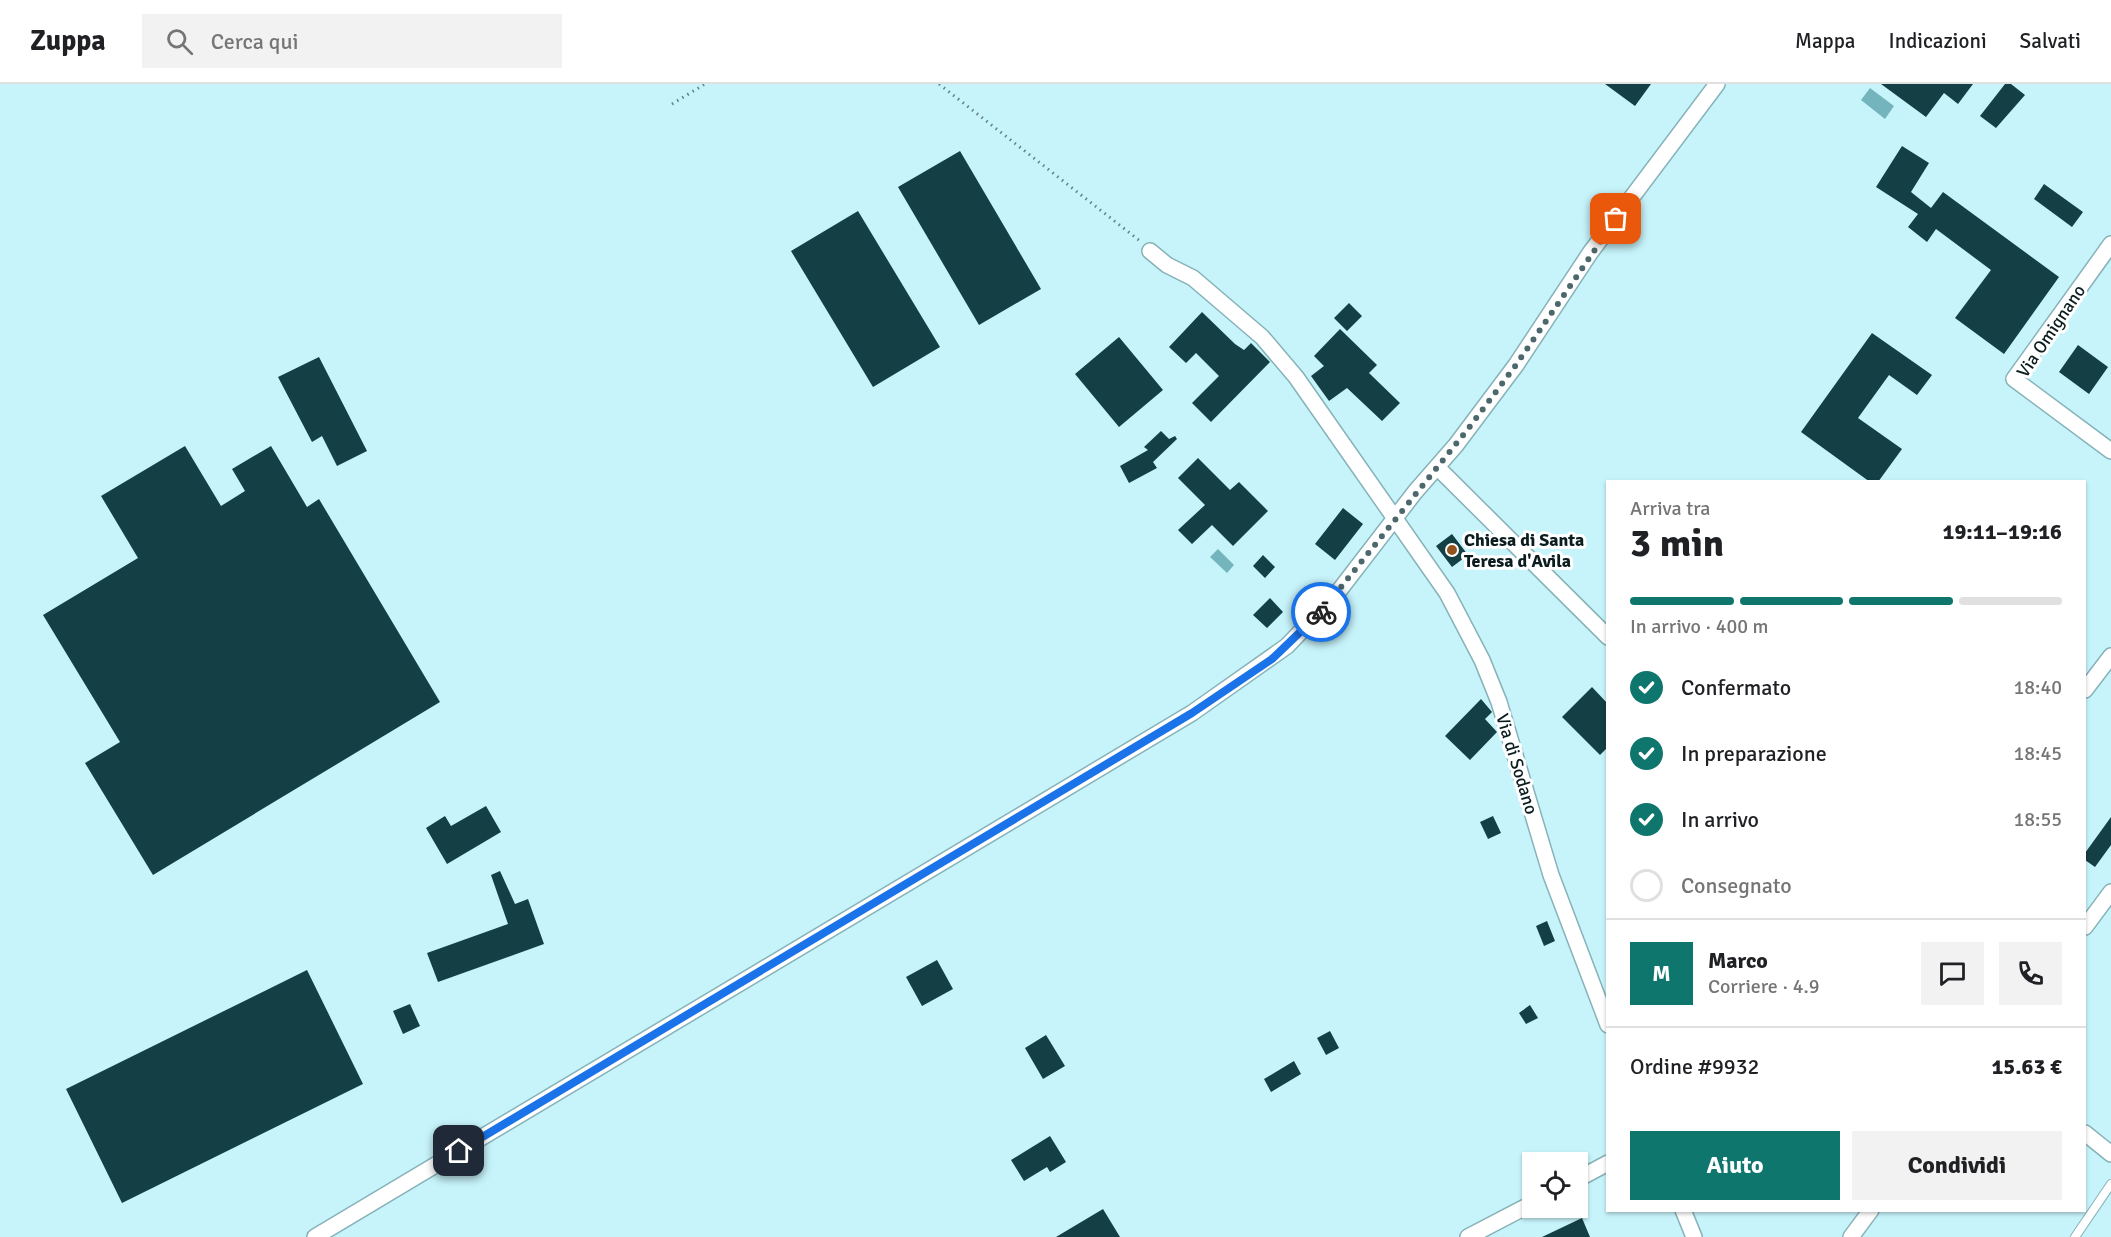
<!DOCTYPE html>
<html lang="it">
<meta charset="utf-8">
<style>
:root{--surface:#fff;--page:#f2f2f2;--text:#202124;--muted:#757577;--line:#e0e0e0;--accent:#0f766e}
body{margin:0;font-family:Signika,sans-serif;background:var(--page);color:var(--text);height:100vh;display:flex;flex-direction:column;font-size:22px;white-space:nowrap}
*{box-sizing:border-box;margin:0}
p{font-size:20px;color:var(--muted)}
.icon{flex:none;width:33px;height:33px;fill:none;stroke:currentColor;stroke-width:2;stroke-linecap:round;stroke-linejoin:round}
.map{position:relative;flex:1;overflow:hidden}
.sheet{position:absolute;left:1606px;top:396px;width:480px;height:732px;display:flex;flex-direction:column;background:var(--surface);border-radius:0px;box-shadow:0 2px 4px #0004}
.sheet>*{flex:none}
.tools{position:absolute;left:1522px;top:1068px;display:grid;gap:12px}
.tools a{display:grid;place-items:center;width:66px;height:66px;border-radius:0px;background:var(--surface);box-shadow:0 2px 4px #0004;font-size:30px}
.pin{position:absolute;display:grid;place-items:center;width:51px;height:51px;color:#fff;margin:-26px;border-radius:12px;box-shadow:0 3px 9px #0006}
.courier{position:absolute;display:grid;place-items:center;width:60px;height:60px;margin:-30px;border:4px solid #1a73e8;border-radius:50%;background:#fff;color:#222;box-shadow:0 2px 8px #0007}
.overview em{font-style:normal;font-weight:800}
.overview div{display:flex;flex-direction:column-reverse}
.overview{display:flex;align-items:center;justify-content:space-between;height:102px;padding:0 24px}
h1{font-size:39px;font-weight:800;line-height:45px}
.bar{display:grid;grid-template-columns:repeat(4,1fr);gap:9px 6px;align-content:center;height:72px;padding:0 24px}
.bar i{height:8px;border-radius:4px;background:var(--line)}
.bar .selected{background:var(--accent)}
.bar p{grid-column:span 4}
.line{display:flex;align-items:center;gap:15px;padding:0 24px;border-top:2px solid var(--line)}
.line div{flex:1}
.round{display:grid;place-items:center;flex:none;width:63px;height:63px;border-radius:0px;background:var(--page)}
ol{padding:0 24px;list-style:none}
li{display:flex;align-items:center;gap:18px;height:66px}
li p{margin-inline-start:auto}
li .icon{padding:6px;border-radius:50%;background:var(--accent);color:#fff;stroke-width:4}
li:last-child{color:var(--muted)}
li i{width:33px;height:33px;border:3px solid var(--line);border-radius:50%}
.cta{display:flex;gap:12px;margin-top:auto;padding:12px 24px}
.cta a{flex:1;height:69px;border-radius:0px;background:var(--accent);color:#fff;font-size:24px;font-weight:800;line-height:69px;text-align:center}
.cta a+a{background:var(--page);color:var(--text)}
header{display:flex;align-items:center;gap:36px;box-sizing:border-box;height:84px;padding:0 30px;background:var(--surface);border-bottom:2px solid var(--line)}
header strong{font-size:28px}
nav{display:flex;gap:33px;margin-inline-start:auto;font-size:21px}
.search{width:420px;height:54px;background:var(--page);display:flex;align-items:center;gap:15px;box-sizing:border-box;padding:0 21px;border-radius:0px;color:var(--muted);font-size:22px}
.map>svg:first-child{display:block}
</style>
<header>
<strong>Zuppa</strong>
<div class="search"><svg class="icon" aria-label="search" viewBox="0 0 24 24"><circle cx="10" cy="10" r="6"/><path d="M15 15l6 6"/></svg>Cerca qui</div>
<nav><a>Mappa</a><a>Indicazioni</a><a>Salvati</a></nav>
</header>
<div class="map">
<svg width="2111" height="1153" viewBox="0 0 2111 1153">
<rect width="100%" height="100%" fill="#c7f4fb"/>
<path fill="#74b4bd" d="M1870 4 1894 22 1885 35 1861 16Z
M1218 465 1234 481 1227 489 1210 473Z"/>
<path fill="#143f44" d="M1605 0H1651L1635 22Z
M1881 0H1973L1958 20 1944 9 1926 33Z
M2005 0H2011L2025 11 1996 44 1980 32Z
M1902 62 1929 79 1911 108 1931 124 1943 108 2059 193 2004 270 1955 234 1991 186 1936 145 1927 158 1908 143 1918 130 1876 103Z
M960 67 1041 205 979 241 898 103Z
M2044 100 2083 128 2072 143 2034 115Z
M858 127 940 263 873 303 791 167Z
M1349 219 1362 232 1347 247 1334 234Z
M1202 228 1235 260 1244 266 1251 259 1270 278 1211 338 1192 319 1219 292 1196 269 1186 279 1169 263Z
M1340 245 1377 281 1369 289 1400 319 1382 337 1347 304 1329 317 1311 292 1324 282 1314 272Z
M1872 249 1932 291 1917 311 1889 291 1858 334 1902 365 1878 398H1870L1801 348Z
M1119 253 1163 306 1119 343 1075 290Z
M2078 261 2108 283 2089 310 2059 288Z
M319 273 367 367 337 382 322 352 312 358 278 293Z
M1161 347 1169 355 1175 352 1177 355 1153 378 1157 384 1129 399 1120 382 1148 366 1144 363Z
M185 362 221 422 245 407 232 385 271 362 307 423 319 415 440 618 153 791 85 679 120 658 43 531 138 474 101 412Z
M1198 374 1230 406 1239 398 1268 427 1233 462 1212 441 1192 460 1178 446 1205 421 1178 394Z
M1343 424 1363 440 1335 476 1315 460Z
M1452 450 1468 471 1452 483 1436 462Z
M1263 471 1275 483 1265 494 1253 482Z
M1270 514 1283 528 1267 544 1253 531Z
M1592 603 1608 620V663L1600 671 1562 633Z
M1481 615 1492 628 1485 635 1497 648 1470 676 1445 652Z
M486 722 501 748 447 780 426 744 445 732 451 742Z
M1493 732 1501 749 1488 755 1480 738Z
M2111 733V761L2095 783 2085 776V769Z
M500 787 515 820 528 815 544 860 438 898 427 869 508 840 491 791Z
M1547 837 1555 857 1544 862 1536 842Z
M937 876 953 905 922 922 906 893Z
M307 886 363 1000 122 1119 66 1005Z
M410 920 420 942 403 950 393 927Z
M1530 921 1538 934 1526 940 1519 929Z
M1330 947 1339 964 1326 971 1317 954Z
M1046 951 1065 982 1043 995 1025 964Z
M1294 977 1301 990 1271 1008 1264 995Z
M1050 1052 1066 1078 1050 1088 1047 1083 1024 1097 1011 1076Z
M1103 1125 1120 1153H1056Z
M1582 1134 1590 1153H1542Z"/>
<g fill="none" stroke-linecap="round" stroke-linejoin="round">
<g stroke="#86b2b8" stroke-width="10">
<path id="service" d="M2075 1153 2111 1100"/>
</g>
<g stroke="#86b2b8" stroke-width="18">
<path id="minor" d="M2111 160 2014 295 2111 367
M1150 167 1167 181 1193 194 1262 253 1296 293 1447 509 1482 576 1499 618 1551 791 1608 941
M1437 383 1608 553
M2085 606 2111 572
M2085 843 2111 808
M2085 1049 2111 1070
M1578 1095 1608 1079
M1683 1126 1694 1153
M315 1153 1192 629 1287 562 1335 512 1415 408 1456 361 1516 281 1590 169 1717 0
M1468 1153 1533 1119
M1851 1153 1871 1126"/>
</g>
<path stroke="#638186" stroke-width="3" stroke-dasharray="1.5 4.5" stroke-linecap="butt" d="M939 0 1140 157
M672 20 705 0"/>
<use href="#service" stroke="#fff" stroke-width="8"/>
<use href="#minor" stroke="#fff" stroke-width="15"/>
</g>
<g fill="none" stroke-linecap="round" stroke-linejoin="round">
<path stroke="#4d686c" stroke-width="6" stroke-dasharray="0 10.8" d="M1321 528 1468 345 1516 281 1616 135"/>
<path stroke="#1a73e8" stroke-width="8" d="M459 1067 1192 629 1272 575 1321 528"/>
</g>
<circle fill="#93531c" stroke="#fff" stroke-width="2" cx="1452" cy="466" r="6"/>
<g text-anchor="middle" stroke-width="6" stroke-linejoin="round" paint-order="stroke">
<g font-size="18" fill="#0b1d1f" stroke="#fff">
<text transform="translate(2051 247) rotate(-56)" y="6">Via Omignano</text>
<text transform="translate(1517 680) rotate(73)" y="6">Via di Sodano</text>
</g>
<g font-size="18" font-weight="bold" fill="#0b1d1f" stroke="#fff" text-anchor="start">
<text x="1464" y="462">Chiesa di Santa<tspan x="1464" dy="21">Teresa d'Avila</tspan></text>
</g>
</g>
</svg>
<div class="tools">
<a><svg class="icon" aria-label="locate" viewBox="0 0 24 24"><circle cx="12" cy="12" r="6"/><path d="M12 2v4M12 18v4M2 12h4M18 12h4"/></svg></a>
</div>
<div class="pin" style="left:1616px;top:135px;background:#ea580c"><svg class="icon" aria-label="bag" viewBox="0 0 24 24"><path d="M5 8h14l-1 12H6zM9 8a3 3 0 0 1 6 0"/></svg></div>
<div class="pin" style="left:459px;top:1067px;background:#1f2937"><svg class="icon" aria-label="home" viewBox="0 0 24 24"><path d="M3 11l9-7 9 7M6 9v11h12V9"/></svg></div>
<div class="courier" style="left:1321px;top:528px"><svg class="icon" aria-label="bike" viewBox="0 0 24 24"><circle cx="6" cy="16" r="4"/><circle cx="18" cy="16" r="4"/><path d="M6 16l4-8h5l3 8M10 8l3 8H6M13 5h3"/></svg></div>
<section class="sheet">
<div class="overview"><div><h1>3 min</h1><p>Arriva tra</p></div><em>19:11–19:16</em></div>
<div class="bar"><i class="selected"></i><i class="selected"></i><i class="selected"></i><i></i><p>In arrivo · 400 m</p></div>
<ol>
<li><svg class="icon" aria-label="check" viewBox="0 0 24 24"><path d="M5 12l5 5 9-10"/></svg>Confermato<p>18:40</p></li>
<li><svg class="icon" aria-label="check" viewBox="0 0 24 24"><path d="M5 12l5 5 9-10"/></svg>In preparazione<p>18:45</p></li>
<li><svg class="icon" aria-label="check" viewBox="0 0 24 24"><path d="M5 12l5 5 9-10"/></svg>In arrivo<p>18:55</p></li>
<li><i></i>Consegnato</li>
</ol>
<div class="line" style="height:108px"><b class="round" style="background:var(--accent);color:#fff">M</b><div><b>Marco</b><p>Corriere · 4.9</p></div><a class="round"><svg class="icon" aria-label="chat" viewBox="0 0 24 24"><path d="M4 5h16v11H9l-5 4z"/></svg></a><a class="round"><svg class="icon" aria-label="phone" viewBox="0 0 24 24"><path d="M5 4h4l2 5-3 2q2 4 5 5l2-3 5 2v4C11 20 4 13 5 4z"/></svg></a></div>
<div class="line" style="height:78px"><div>Ordine #9932</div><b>15.63 €</b></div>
<div class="cta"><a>Aiuto</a><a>Condividi</a></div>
</section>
</div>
